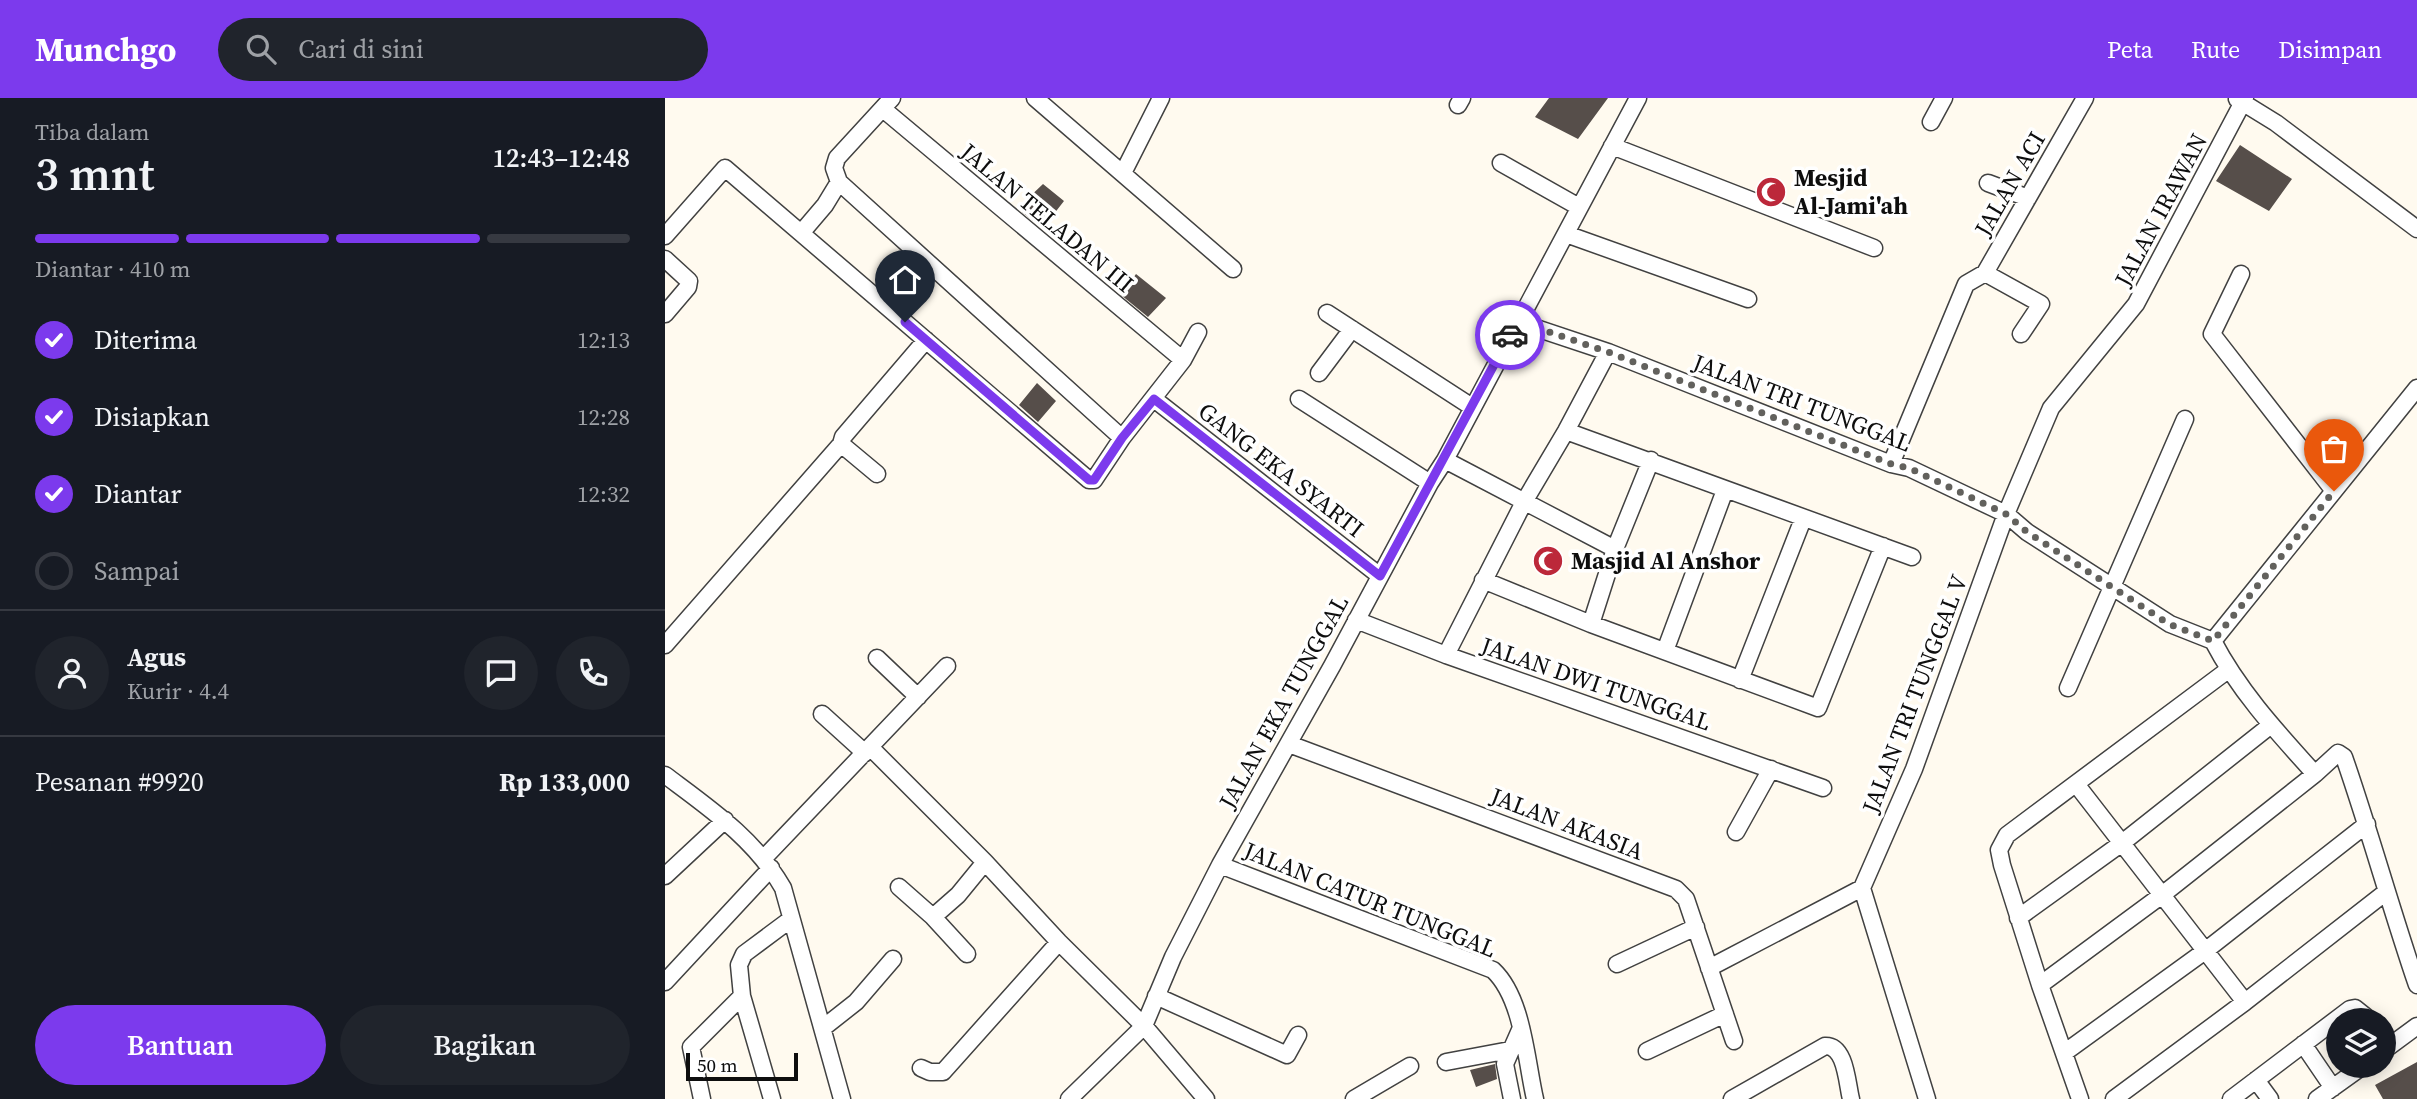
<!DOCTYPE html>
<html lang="id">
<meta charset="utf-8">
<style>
:root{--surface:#171b24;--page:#20242c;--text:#f1f3f6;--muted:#9ea1a6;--line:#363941;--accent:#7c3aed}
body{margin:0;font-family:"Source Serif 4",serif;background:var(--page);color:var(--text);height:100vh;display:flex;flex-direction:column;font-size:26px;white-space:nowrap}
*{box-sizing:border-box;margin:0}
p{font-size:23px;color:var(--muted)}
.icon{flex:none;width:38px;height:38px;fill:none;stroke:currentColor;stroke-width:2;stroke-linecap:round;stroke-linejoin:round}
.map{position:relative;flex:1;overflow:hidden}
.sheet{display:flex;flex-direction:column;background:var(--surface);width:665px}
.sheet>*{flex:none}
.controls{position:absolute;left:1661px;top:910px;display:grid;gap:14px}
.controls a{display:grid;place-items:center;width:70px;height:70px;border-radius:50%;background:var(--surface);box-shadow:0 4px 18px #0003;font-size:35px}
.scale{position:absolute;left:21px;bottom:18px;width:112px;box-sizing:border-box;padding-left:7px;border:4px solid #0e0e0e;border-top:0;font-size:19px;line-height:24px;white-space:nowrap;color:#0e0e0e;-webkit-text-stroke:5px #fff;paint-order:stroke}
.pin{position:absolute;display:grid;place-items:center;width:60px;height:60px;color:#fff;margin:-72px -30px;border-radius:50% 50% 50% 0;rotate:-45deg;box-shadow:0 0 7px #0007}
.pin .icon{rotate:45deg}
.courier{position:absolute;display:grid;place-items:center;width:70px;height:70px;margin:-35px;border:5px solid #7c3aed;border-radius:50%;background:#fff;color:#222;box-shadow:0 2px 9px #0007}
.headline em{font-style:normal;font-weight:600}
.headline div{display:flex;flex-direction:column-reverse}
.headline{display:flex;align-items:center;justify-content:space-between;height:119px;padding:0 35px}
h1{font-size:46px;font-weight:600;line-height:52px}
.bar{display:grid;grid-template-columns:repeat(4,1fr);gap:10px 7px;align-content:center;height:84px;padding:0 35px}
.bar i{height:9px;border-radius:5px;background:var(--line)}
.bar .current{background:var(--accent)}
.bar p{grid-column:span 4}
.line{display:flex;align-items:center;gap:18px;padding:0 35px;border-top:2px solid var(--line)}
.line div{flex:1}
.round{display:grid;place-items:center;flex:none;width:74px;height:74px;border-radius:37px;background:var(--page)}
ol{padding:0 35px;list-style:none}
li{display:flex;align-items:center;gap:21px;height:77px}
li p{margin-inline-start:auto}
li .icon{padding:7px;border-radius:50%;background:var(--accent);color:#fff;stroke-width:4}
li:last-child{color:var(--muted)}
li i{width:38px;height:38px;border:4px solid var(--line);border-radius:50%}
.action{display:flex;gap:14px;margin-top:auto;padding:14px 35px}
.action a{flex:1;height:80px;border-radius:42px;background:var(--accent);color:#fff;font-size:28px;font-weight:600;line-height:80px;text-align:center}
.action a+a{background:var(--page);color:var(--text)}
header{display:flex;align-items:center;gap:42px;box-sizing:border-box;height:98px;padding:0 35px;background:var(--accent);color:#fff}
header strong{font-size:33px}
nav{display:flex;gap:38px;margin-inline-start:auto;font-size:24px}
.search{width:490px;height:63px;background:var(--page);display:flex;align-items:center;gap:18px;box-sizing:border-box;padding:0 24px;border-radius:38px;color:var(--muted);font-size:26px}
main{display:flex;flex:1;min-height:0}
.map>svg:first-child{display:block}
</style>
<header>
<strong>Munchgo</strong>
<div class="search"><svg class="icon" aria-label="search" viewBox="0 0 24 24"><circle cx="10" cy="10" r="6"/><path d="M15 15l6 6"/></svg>Cari di sini</div>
<nav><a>Peta</a><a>Rute</a><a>Disimpan</a></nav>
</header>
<main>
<section class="sheet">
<div class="headline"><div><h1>3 mnt</h1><p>Tiba dalam</p></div><em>12:43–12:48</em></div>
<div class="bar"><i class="current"></i><i class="current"></i><i class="current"></i><i></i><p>Diantar · 410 m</p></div>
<ol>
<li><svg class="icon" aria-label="check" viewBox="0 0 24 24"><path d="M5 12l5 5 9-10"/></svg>Diterima<p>12:13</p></li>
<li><svg class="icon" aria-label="check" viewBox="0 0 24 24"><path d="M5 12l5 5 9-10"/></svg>Disiapkan<p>12:28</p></li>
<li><svg class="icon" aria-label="check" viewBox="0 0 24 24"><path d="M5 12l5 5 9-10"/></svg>Diantar<p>12:32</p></li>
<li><i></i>Sampai</li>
</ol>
<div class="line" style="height:126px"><a class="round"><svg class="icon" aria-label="person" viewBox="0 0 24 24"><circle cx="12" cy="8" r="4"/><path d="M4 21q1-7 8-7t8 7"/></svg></a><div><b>Agus</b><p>Kurir · 4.4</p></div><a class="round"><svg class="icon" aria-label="chat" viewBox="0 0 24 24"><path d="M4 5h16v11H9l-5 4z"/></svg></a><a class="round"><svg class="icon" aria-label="phone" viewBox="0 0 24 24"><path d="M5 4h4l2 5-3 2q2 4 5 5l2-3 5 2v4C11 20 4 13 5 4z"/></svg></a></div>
<div class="line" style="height:91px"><div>Pesanan #9920</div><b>Rp 133,000</b></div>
<div class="action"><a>Bantuan</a><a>Bagikan</a></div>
</section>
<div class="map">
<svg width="1752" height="1001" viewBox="0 0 1752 1001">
<rect width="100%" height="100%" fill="#fffaef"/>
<path fill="#564e4a" d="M884 0H943L913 41 870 19Z
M1575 47 1627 81 1604 113 1551 83Z
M378 86 399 103 385 121 382 119 376 125 370 120 368 123 357 114 361 110 357 106Z
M471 176 501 200 483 219 456 197Z
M372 285 391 303 373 324 354 307Z
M1752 964V1001H1718L1710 987Z
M830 966 832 981 811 989 805 972Z"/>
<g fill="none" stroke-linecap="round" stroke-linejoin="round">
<g stroke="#414141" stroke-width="19">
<path id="minor" d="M370 0 568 171
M1572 1 1611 25 1752 131
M793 7 797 0
M218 11 518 262
M1266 24 1279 0
M947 48 1209 150
M836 65 914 109
M458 75 496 0
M174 84 457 340
M1323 85 1363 100
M137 134 160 107 174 84 169 70 172 60 227 0
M901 136 1083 201
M0 138 60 70 424 382H429L457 340 518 262 533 234
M0 161 24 183 23 189 0 216
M1320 175 1376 206 1356 236
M1576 176 1547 236 1669 393
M662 215 807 309
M853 224 943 254 1226 366 1244 370 1341 416 1362 434 1505 526 1548 543
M654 275 687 231
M489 301 715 478
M634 301 765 385
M901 333 1247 459
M780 362 950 451
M1226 366 1301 186 1320 175 1420 0
M212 376 176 346 178 339 261 242
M818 482 926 526 1153 610 1218 448
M691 522 781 557 1158 690
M926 526 950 451 986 362
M1548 543C1574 593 1612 634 1650 676L1673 655 1679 659C1705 734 1726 811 1752 887
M1548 543 1752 290
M0 547 176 346
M1000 553 1060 392
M781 557 859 404 901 333 943 254
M212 560 253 599
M1075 582 1138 421
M1403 590 1520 321
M157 616 200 655
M624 646 1011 791 1021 801 1069 943
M205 649 320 764 394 844 479 928 541 1001
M0 677C44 710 90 741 118 790L177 1001
M1411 686 1580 904
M1071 734 1106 671
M98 761 282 568
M555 767 828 872C858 900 861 962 870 1001
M0 778 60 722
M234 789 268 819 302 856
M1197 790 1249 671 1341 416 1386 310 1471 206 1580 0
M268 819 293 797 320 764
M1353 820 1457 745 1606 627
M952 866 1031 829
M1044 870 1197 790 1262 1001
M0 884 106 770
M1375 887 1497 797 1650 676
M77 898 107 1001
M491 898 622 957 633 937
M158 930 191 904 228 861
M1638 946 1668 990
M982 953 1060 916
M1718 953 1752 928
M1399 955 1540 853 1702 726
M781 964 845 952
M256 970 265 974H278L394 844
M1591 982 1605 1001
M37 1001 26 949 77 898 74 867 79 856 126 821
M404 1001 479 928 508 859 555 767 667 568 765 385 780 362 973 0
M689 1001 745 968
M847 1001 840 966 855 932
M1067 1001 1160 948C1181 947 1182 986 1186 1001
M1415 1001 1375 887 1337 767 1334 752 1342 737 1563 572
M1449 1001 1580 904 1721 794
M1566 1001 1685 911 1690 910 1705 922
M1652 1001 1698 968"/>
</g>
<use href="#minor" stroke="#fff" stroke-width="16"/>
</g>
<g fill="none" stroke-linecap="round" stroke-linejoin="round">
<path stroke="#62615d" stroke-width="7" stroke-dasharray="0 12.6" d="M845 237 852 223 943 254 1226 366 1244 370 1341 416 1362 434 1504 526 1548 543 1669 393"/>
<path stroke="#7c3aed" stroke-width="9" d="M240 224 424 382H429L457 340 489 301 715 478 845 237"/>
</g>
<defs>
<g id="mosque-disc" transform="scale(1.575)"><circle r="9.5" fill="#bc283a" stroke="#fff"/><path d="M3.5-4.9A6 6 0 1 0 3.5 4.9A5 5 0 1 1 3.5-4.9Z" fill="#fff"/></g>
</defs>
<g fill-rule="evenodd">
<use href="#mosque-disc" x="1106" y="94"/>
<use href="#mosque-disc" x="883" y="463"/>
</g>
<g text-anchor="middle" stroke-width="7" stroke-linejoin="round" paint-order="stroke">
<g font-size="24" font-weight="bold" fill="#0e0e0e" stroke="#fff" text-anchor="start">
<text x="1129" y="88">Mesjid<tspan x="1129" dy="28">Al-Jami'ah</tspan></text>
<text x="906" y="471">Masjid Al Anshor</text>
</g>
<g font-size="24" fill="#0e0e0e" stroke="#fff">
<text transform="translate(1345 86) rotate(-60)" y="8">JALAN ACI</text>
<text transform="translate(1496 112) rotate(-62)" y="8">JALAN IRAWAN</text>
<text transform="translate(382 120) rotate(40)" y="8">JALAN TELADAN III</text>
<text transform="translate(1137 305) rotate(21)" y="8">JALAN TRI TUNGGAL</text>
<text transform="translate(616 372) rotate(38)" y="8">GANG EKA SYARTI</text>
<text transform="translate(931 586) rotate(19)" y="8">JALAN DWI TUNGGAL</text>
<text transform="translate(1250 596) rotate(-69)" y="8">JALAN TRI TUNGGAL V</text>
<text transform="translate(619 604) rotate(-61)" y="8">JALAN EKA TUNGGAL</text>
<text transform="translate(902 726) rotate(21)" y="8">JALAN AKASIA</text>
<text transform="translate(705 802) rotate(22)" y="8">JALAN CATUR TUNGGAL</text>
</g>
</g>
</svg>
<div class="controls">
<a><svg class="icon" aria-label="layers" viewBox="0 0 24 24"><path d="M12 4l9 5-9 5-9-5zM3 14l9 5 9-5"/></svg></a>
</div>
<div class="scale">50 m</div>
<div class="pin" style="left:1669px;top:393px;background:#ea580c"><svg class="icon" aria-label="bag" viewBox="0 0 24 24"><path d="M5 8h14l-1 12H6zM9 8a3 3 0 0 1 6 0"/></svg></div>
<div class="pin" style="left:240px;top:224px;background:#1f2937"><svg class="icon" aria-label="home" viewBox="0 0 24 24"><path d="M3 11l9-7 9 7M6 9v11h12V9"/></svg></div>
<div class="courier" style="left:845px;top:237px"><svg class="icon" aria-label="car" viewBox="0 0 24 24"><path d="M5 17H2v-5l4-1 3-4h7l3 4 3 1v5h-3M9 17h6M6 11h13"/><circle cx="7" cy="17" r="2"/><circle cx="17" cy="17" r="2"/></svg></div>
</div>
</main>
